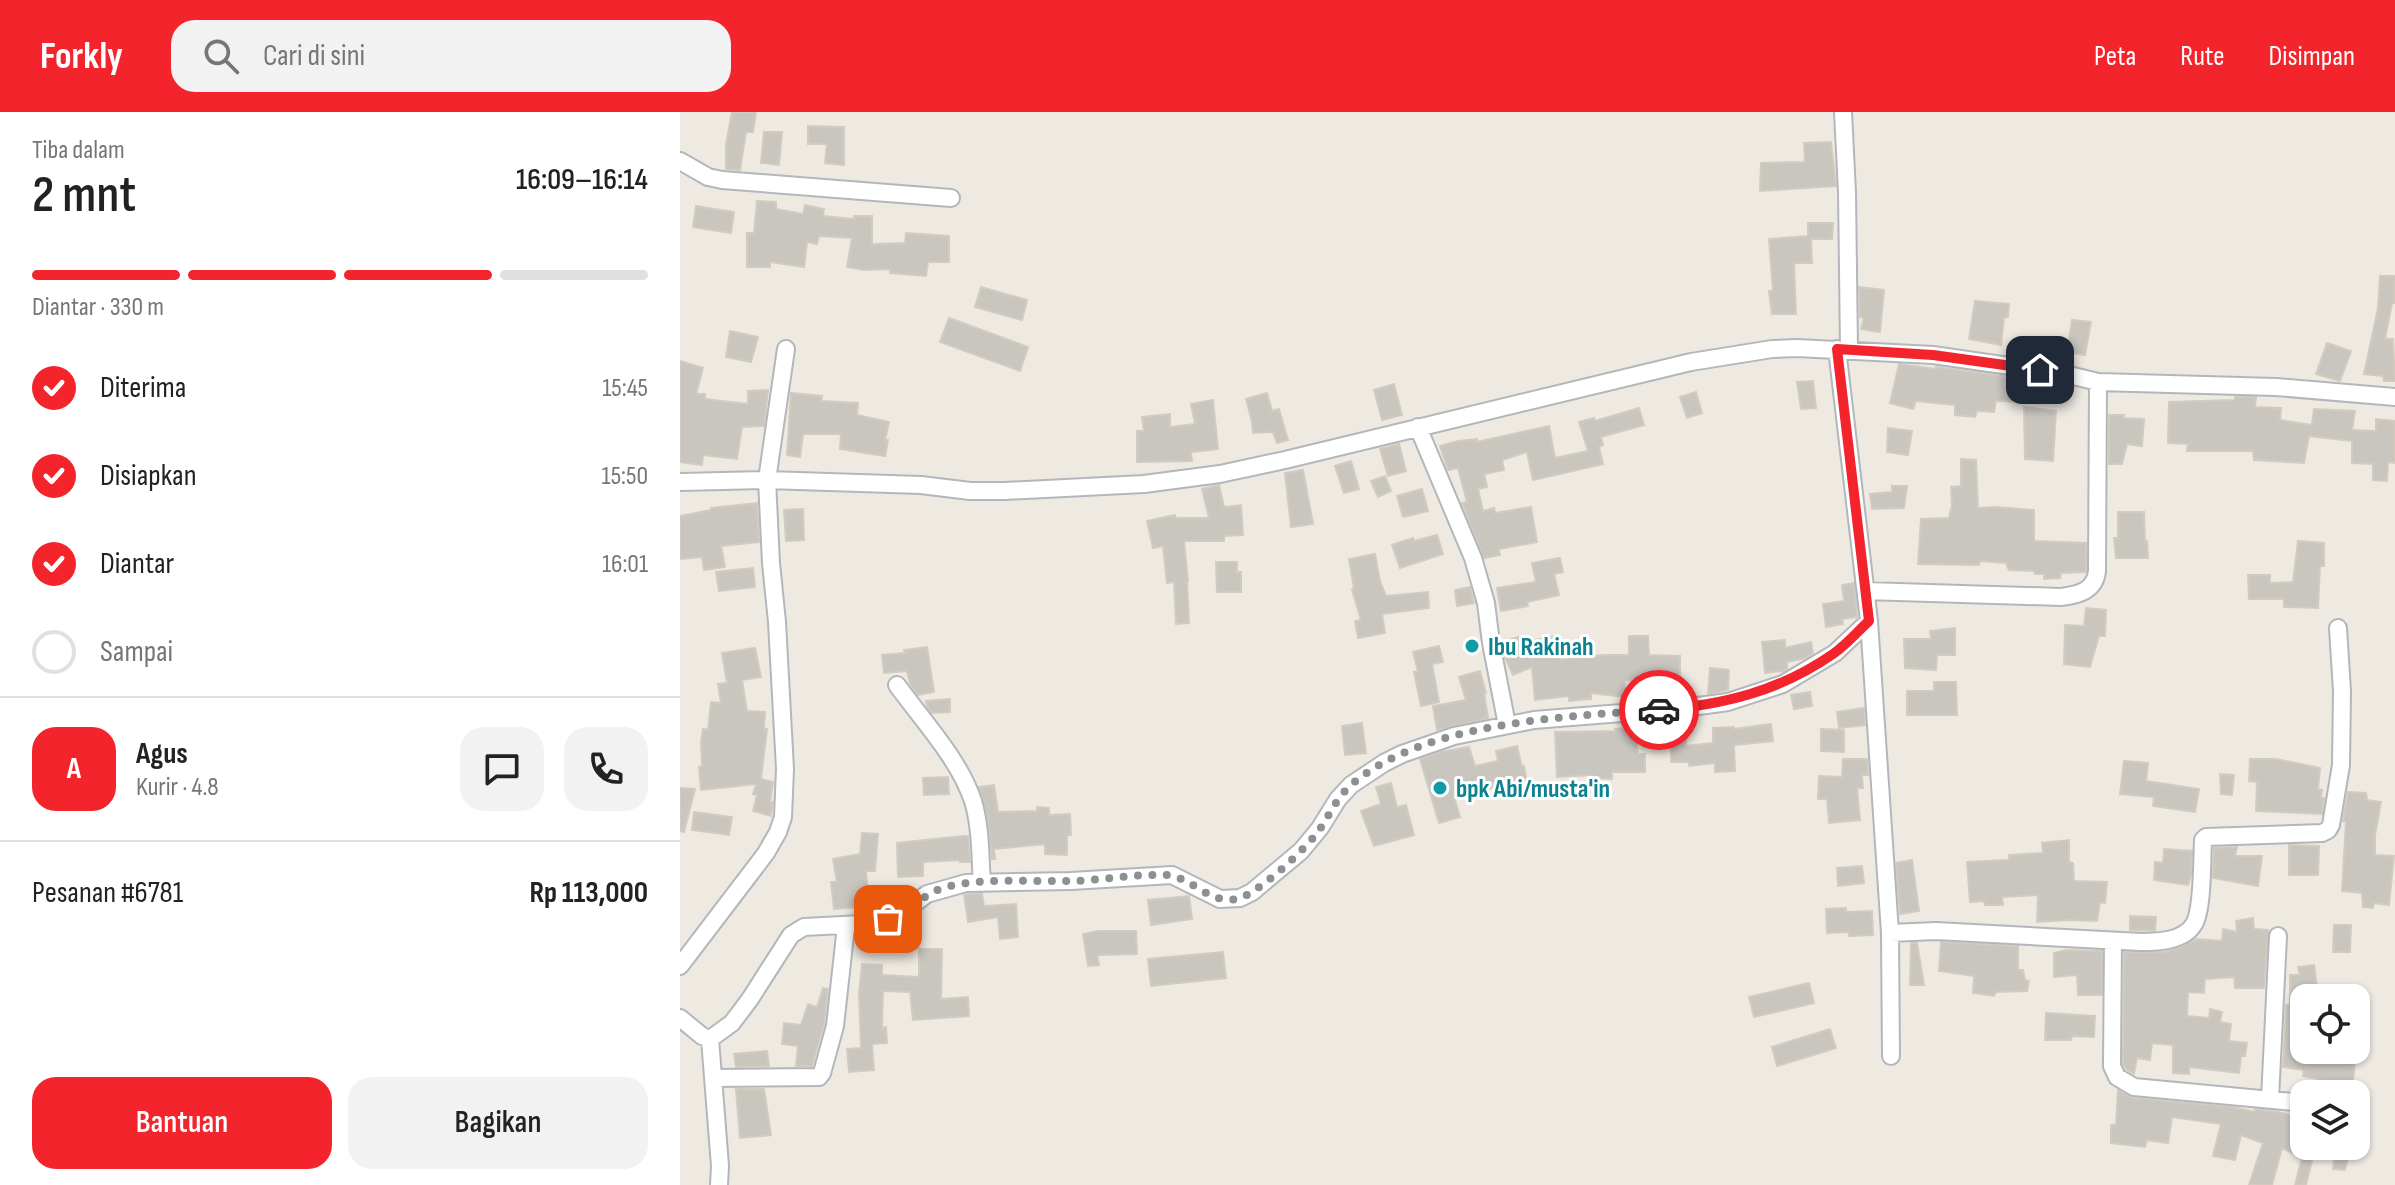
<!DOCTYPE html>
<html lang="id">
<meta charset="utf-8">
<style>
:root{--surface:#fff;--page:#f2f2f2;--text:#222;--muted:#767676;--line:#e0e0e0;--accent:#f3242c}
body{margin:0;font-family:"Sofia Sans Condensed",sans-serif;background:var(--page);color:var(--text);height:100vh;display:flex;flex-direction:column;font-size:30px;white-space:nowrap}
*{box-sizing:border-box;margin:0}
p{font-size:26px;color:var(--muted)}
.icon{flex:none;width:44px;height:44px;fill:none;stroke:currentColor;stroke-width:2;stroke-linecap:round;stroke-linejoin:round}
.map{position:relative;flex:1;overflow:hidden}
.details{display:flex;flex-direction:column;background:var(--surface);width:680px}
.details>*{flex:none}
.buttons{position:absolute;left:1610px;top:872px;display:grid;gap:16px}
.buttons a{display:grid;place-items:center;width:80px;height:80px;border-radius:16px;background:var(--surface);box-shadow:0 2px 6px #0004;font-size:40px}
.pin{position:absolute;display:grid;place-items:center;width:68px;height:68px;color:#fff;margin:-34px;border-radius:16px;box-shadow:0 4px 12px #0006}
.courier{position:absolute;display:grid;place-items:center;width:80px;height:80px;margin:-40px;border:6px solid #f3242c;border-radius:50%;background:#fff;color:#222;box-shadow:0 2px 10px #0007}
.overview em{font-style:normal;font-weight:600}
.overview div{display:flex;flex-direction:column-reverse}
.overview{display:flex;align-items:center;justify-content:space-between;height:136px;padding:0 32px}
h1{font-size:52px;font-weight:600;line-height:60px}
.bar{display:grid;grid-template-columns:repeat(4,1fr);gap:12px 8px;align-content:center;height:96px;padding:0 32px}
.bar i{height:10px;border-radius:6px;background:var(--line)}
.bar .selected{background:var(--accent)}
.bar p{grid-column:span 4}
.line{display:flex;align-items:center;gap:20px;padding:0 32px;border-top:2px solid var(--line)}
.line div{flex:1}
.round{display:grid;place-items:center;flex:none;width:84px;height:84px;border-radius:24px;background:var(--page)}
ol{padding:0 32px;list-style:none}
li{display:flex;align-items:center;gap:24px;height:88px}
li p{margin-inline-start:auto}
li .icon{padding:8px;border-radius:50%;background:var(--accent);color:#fff;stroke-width:4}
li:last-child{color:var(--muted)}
li i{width:44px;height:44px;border:4px solid var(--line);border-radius:50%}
.cta{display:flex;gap:16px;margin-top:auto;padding:16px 32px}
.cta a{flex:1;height:92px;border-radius:24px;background:var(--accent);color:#fff;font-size:32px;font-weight:600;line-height:92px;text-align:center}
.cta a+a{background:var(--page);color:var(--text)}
header{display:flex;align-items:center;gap:48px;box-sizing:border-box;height:112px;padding:0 40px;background:var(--accent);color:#fff}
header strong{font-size:38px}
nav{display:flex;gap:44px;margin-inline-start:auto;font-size:28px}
.search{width:560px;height:72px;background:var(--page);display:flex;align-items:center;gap:20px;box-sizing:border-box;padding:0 28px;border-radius:24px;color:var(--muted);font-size:30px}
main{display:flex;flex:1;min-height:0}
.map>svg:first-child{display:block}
</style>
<header>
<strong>Forkly</strong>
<div class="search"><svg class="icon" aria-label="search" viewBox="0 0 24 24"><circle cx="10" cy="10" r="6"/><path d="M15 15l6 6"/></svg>Cari di sini</div>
<nav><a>Peta</a><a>Rute</a><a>Disimpan</a></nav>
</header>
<main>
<section class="details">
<div class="overview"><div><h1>2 mnt</h1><p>Tiba dalam</p></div><em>16:09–16:14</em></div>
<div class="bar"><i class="selected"></i><i class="selected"></i><i class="selected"></i><i></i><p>Diantar · 330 m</p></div>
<ol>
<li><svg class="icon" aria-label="check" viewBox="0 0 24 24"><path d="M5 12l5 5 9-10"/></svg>Diterima<p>15:45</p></li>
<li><svg class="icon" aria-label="check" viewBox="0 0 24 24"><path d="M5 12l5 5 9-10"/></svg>Disiapkan<p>15:50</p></li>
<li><svg class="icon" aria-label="check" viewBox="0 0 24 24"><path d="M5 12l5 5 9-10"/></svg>Diantar<p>16:01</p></li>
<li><i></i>Sampai</li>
</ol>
<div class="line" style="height:144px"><b class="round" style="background:var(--accent);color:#fff">A</b><div><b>Agus</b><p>Kurir · 4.8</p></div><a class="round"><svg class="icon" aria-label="chat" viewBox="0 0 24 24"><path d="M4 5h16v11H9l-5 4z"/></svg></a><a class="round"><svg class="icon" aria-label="phone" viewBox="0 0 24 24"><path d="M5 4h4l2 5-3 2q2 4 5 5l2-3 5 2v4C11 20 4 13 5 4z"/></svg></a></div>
<div class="line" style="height:104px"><div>Pesanan #6781</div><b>Rp 113,000</b></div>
<div class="cta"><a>Bantuan</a><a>Bagikan</a></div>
</section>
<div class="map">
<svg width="1715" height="1073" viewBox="0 0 1715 1073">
<rect width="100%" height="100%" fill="#eeeae2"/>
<path fill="#c9c5bf" stroke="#d3cbc0" stroke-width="2" d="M52 0H76L73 20H66L60 58 46 57V32Z
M128 14 164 15V53L145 51 147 32H128Z
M84 20H102L99 53 81 51Z
M1151 30 1156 74 1080 79 1081 51 1125 50 1124 31Z
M77 89 96 90V97L123 102 125 93 144 97 143 104 174 107V104H192V132L225 131 226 121 269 124V150H248L246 164 210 161V157L184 158 167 155 172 126 139 124 137 132 127 130 124 155 90 150V155H67V121H74Z
M16 94 54 100 51 121 13 115Z
M1128 111H1153L1152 127H1131L1132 151H1114L1116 202H1092L1089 179H1093L1089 127 1128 124Z
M1700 164H1715L1714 191H1712L1705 227H1713L1715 269H1704L1703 264 1684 262 1698 196Z
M301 175 347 188 342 208 295 195Z
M1179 175 1204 178 1200 220 1181 217 1184 206 1180 205Z
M1295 189 1329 192 1328 205 1324 206 1321 233 1289 227Z
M269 206 348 235 340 259 260 230Z
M1392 208 1411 210 1405 243 1387 240Z
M50 219 78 225 71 250 46 245Z
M1647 231 1671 239 1660 269 1636 262Z
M0 249 23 256 16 282H25V287L68 292V279L88 278 84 314 62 315 57 347 23 343 22 353 0 350Z
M1219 252 1256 257V255L1350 268V290L1316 289 1314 300 1297 299 1295 305 1275 303V293L1236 289 1233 297 1210 291Z
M1133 269 1136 296 1121 297 1117 270Z
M714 272 722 303 702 308 694 278Z
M1016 280 1022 301 1007 306 1000 285Z
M111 281 142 284 141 289 178 291 177 303 209 310 205 328H208L205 344 160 337 161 322H123L120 345 107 343Z
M587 281 592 299 599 297 608 328 597 331 593 320 573 321 572 310 566 287Z
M1555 285H1576L1575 295 1601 296 1600 308 1632 313 1634 297 1675 299 1672 318 1696 319V307L1715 309V351L1708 350 1707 369 1693 368V352L1672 351V329L1629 324 1624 351 1574 348 1573 339H1507L1508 332 1488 331 1489 290 1555 288Z
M533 288 538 337 511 340 512 349 457 350V319H464L462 305 490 302V315L515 312 511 292Z
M1344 295 1376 299 1373 349 1345 347Z
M959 296 964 313 921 325 923 333 919 335 923 352 853 368 847 340 822 348 824 358 804 362 807 375 798 377 803 399 814 396 815 401 851 395 857 430 819 437 820 443 804 446 782 391 787 390 778 356 768 358 760 334 778 329 797 327V330L869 314 875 346 908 339 899 310 914 306 915 309Z
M1429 303H1444L1443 306 1464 307 1462 334 1447 332 1442 352H1429Z
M1208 316 1232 319 1228 343 1207 340Z
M719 332 726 359 708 364 700 337Z
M1281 347 1296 348 1298 396 1315 395 1354 398V429L1406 431V460L1381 461 1380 466 1364 467V462H1355L1354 459 1329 458 1326 451 1300 449 1299 453 1238 452 1241 407 1269 406 1272 393 1271 375 1281 374Z
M671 349 679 377 664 381 655 354Z
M623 358 633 412 611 415 605 361Z
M705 364 711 379 698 385 691 369Z
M539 373 544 395 561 393 563 423 544 424V429H504L508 469H507L509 511 496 512 494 470 487 471 483 434 473 436 467 409 495 403 496 406H529L522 377Z
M1212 374H1227L1224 396 1192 397 1190 382 1212 380Z
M742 377 748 399 723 405 717 384Z
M77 391 79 430 41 434 45 455 24 458 22 445 0 447V404L31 398V396Z
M123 397 124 428 106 429 104 398Z
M1438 400H1464L1465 430 1467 429 1468 446H1436L1434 426H1438Z
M757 423 763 442 720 456 712 433 733 426 734 429Z
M1618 429 1644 431V454H1640L1638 496 1604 495V487H1569L1568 463H1590V471L1613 470Z
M695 442 700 469 706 484 748 480 749 496 702 502 705 521 678 526 675 509 681 508 672 477 674 476 669 447Z
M880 446 883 460 874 462 879 483 847 490 848 494 821 499 817 476 856 470 852 451Z
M536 450H557V460H561V480H537Z
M73 456 75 475 39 479 36 460Z
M1174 471 1177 505 1162 507 1163 512 1146 515 1143 492 1164 489 1162 473Z
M790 475 794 491 777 494 775 478Z
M1406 496 1426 498 1425 524H1419L1410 555 1384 552 1385 513 1404 514Z
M1275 516V543H1257L1256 558 1225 556 1224 527H1251L1250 519Z
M842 524 844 530 875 524 880 548 923 543H949V524H968L969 543 1000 544V572H973V567L945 568 943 585 911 581V587L889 589V584L855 588 852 555 833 563 825 546 822 530Z
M1105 528V536L1131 530 1133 541 1126 546 1107 550V557L1103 559 1085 561 1082 530Z
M759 534 763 550 752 552 759 590 741 594 734 560 738 559 733 540Z
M247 535 254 580 238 583 230 572 227 559 204 561 202 543 225 541 224 538Z
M75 536 81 565 62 568 67 599 85 600 84 617H87L81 667 93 670 90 690H93L91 704 73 699 77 683 73 682 76 672 21 678 19 655 22 654 21 630 23 617 28 618 31 590 41 591 38 572 47 571 42 541Z
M1030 556 1049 558 1048 578 1028 582Z
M800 559 806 581H804L808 606 757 618 753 594 786 588 779 565Z
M1254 570H1276L1277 603H1227V579H1254Z
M1130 580 1132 594 1114 597 1111 583Z
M270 587V600L252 601 247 594 246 589Z
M1184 596 1185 613 1159 616 1157 600Z
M682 611 686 641 665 643 662 614Z
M1091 612 1093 629 1054 633 1055 659 1035 660V651L1009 654V650H991V625H1006V634L1033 631V616L1054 615V617Z
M954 615 958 642H965V660H932V667L913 666V663L877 665 875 620 936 619 935 617Z
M1141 617 1164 618V640L1141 639Z
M837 634 842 655 844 654 848 676 826 680 825 673 774 685 780 705 759 711 740 647 761 640 789 635 795 654 818 649 816 639Z
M1163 647H1187L1188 663H1182L1183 676H1177L1180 708 1149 711 1147 687H1138L1139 664 1162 665Z
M1570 647H1596L1640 656 1638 677 1642 678 1641 686H1644L1642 702 1576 699 1577 670 1569 669Z
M1444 649 1468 651 1466 669 1519 677 1515 700 1473 694 1474 685 1440 682Z
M1540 662 1554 663 1552 683 1541 682Z
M268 665 269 682 244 683 243 666Z
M711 671 717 695 726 693 734 723 694 734 681 699 701 692 696 675Z
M314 673 318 700 357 699V695L369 696V703L390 702 391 723H387V743L365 742V732L314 737 315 747H312L308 707 299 675Z
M0 676 15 677 4 720 0 719Z
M1668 680 1686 681 1687 688 1701 690 1695 723V743L1714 744 1709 793 1694 791 1693 796 1683 795 1682 781 1662 779 1666 709H1663Z
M14 700 52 705 49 723 12 718Z
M182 721 198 722 195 759H186L189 794 154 797 151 770H157L153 747 180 742Z
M283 724H288L290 750H280V748L243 750V764L218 765 217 731Z
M1389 728V750L1393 751 1394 769 1427 770 1425 791 1420 790 1417 809 1389 808 1357 810 1358 783 1322 785 1323 793H1305L1304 789 1290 790 1287 750 1329 748V743L1363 741 1362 731Z
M1609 733 1639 734 1638 763H1609Z
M1557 735 1555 744H1582L1578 774 1533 766 1534 736Z
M1484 737 1512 739 1511 763 1508 773 1474 768 1475 750 1483 751Z
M1232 748 1239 799 1220 802 1216 751Z
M1182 754 1184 771 1158 774 1157 756Z
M288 782H302L304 794 336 792 338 825 320 827 318 805 288 810 284 783Z
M509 784 512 807 471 813 468 788Z
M1166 796V800L1192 799 1193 823 1169 824V820L1147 821 1146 797Z
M1450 804 1476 805 1475 819 1450 818Z
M1573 806 1574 817 1588 818 1584 876H1555L1554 865 1525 867 1524 881 1508 880 1507 904 1529 906 1530 897 1542 900 1540 910 1551 912 1549 929 1567 931 1565 944H1561L1559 961 1509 955V962L1493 961V933L1472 931 1470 948 1457 946 1454 962 1446 957 1443 952 1444 840H1485L1502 835 1516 827 1542 829 1543 817 1557 820 1556 809Z
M1654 813H1671L1670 840H1653Z
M220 814H231L230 835 199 834V820Z
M418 819H456L457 842 417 843 419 853 408 854 403 822Z
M1261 830 1338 834V858H1343L1345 868 1349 869 1347 879 1316 880 1314 884 1293 881 1294 864 1259 859Z
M1231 831H1237L1244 873H1230Z
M239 837H262L261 887 288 885 289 904 233 908 230 880 203 879 202 916 206 915 207 931 192 932 194 958 169 960 167 937 181 936 179 882 182 852 202 853V863L239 865Z
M1386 838 1422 839V883H1398L1397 863 1374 865V841Z
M543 840 546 866 471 874 468 847Z
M1634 853 1637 875 1624 877V938L1660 940 1659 948 1675 951 1672 976 1653 975V970L1623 964 1624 958 1603 955 1606 893H1610V863H1620L1618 855Z
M1129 871 1134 891 1074 905 1069 885Z
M143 876 148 877 144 912 132 954H116L118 934 102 932 104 911 121 913 128 892 137 895Z
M1366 901 1415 904 1414 925 1392 924 1391 928H1365Z
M1150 917 1156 936 1097 954 1092 935Z
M87 939 89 954 56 955 54 942Z
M56 977H84L91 1023 60 1026Z
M1438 978 1453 986 1553 995 1575 1000V997L1598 1000 1624 1006V1025L1620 1024 1612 1041 1602 1036 1592 1073H1569L1583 1031 1561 1023 1555 1048 1533 1044 1541 1012 1492 1005 1488 1031 1467 1028 1465 1035 1431 1031V1013H1436Z
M1625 1034 1635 1037 1626 1073H1615Z
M1655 1034H1671L1665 1058 1653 1057Z"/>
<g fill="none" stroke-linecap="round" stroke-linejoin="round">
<g stroke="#b3b7bb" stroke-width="20">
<path id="minor" d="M1163 0 1167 80 1169 237
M0 49 28 65 42 68 271 86
M738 315 793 446 806 491 811 531 827 613
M0 370 87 368 241 373 290 379H325L464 372 540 362 605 348 1011 250 1092 237 1117 236 1253 243 1385 262 1418 270 1596 275 1715 285
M1186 479 1381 485C1398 483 1415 479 1417 459L1418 270
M1189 509 1210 821 1211 944
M217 573C243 609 279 647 293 689 301 715 300 745 302 771
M1210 821 1256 819 1461 830C1479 830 1504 829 1514 812 1523 798 1522 746 1523 728L1526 725 1642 721 1648 718 1651 713 1661 653 1662 579 1658 516
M1433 829 1432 954 1437 965 1454 975 1624 991
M0 854 86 741 98 720 103 705 105 657 97 510 91 451 87 368 106 237
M0 906 22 924 30 927
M33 966 139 965 142 961 155 914 166 814
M1590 987 1598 824
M39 1073 40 1054 30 927 52 911 70 887 111 823 124 815 182 812 208 807 222 801 247 782 286 771 391 769 492 763 540 787 560 786 572 780 621 739 640 716 658 687 671 673 704 651 722 642 774 624 854 608 1004 596 1048 590 1103 572 1155 541 1189 509 1157 237"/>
</g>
<use href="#minor" stroke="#fff" stroke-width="16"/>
</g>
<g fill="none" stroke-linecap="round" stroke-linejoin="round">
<path stroke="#8e9090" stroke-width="8" stroke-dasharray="0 14.4" d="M208 807C230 800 243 781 266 775 306 765 351 770 393 769 423 768 454 762 484 763 511 763 528 793 557 787 578 782 627 736 640 717 650 702 657 685 671 673 743 610 888 604 979 598"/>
<path stroke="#f3242c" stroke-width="10" d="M979 598C1043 593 1100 579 1153 542 1166 533 1177 520 1189 509L1157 237 1253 243 1360 258"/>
</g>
<g fill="#0f9aa8" stroke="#fff" stroke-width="3">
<circle cx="792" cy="534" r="8"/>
<circle cx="760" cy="676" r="8"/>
</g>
<g text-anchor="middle" stroke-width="6" stroke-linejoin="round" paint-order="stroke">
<g font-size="26" font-weight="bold" fill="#0d838f" stroke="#fff" text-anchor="start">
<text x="808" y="543">Ibu Rakinah</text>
<text x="776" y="685">bpk Abi/musta'in</text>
</g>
</g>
</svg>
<div class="buttons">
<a><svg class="icon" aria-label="locate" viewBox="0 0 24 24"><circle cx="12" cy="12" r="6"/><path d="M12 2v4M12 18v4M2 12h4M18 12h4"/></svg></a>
<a><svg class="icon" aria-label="layers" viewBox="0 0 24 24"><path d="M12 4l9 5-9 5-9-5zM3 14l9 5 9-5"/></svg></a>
</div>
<div class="pin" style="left:208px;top:807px;background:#ea580c"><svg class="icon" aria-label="bag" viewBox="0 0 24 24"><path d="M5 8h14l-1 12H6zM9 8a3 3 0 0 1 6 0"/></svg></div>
<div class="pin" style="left:1360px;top:258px;background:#1f2937"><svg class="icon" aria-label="home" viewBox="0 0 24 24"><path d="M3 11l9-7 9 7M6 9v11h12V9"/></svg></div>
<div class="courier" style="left:979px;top:598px"><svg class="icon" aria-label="car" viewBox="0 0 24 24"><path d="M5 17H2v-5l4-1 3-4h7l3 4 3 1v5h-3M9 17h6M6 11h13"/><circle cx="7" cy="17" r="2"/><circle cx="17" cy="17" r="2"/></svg></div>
</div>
</main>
